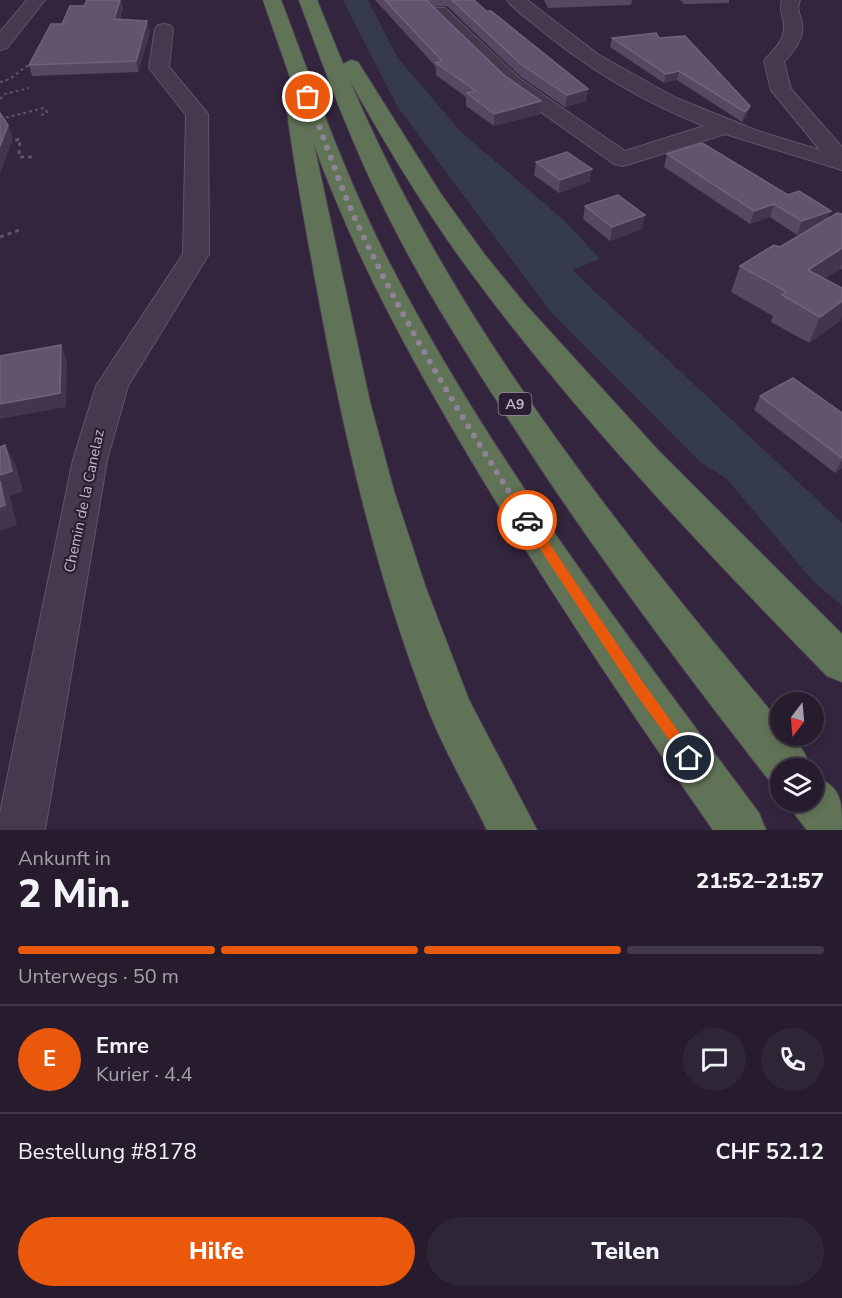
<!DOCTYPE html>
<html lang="de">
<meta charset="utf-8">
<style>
:root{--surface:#261c2e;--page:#2e2536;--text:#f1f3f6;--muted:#a4a1aa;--line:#423a4a;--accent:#ea580c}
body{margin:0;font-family:"Nunito Sans",sans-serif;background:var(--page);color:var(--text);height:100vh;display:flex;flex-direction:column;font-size:22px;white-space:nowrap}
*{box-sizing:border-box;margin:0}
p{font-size:20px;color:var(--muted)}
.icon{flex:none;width:33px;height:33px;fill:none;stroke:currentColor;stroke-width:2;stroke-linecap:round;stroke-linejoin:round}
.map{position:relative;height:830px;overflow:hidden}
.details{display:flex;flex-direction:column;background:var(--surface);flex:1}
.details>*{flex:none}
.needle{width:39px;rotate:196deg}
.buttons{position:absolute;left:770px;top:692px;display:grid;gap:12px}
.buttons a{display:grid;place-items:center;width:54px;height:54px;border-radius:50%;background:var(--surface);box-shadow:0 3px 9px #0003,0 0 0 2px var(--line);font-size:30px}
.pin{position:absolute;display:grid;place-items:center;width:51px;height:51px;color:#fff;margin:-26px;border:3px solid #fff;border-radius:50%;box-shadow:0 2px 6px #0007}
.courier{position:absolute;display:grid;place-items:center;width:60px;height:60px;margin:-30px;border:4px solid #ea580c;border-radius:50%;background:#fff;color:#222;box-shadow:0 2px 8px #0007}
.head em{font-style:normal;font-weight:800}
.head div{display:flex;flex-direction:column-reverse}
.head{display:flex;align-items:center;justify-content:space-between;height:102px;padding:0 18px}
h1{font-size:39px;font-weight:800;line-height:45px}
.bar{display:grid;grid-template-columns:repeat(4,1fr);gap:9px 6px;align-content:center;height:72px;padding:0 18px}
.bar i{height:8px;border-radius:4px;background:var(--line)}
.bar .on{background:var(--accent)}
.bar p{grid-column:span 4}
.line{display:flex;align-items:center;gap:15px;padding:0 18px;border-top:2px solid var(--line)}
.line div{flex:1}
.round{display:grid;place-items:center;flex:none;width:63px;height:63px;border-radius:32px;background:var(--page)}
.primary-button{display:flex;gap:12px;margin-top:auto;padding:12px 18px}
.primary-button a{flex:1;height:69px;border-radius:36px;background:var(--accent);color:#fff;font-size:24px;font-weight:800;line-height:69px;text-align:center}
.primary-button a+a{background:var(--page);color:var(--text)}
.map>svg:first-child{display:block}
</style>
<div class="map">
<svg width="842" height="830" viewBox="0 0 842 830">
<rect width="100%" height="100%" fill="#33253d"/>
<path fill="#363a4e" d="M343 0H368L397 57 460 131 566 222 600 259 572 270 842 523V606L814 582 726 478 701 463 550 311 397 106Z"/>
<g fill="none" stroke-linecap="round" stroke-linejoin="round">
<g stroke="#605468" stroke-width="2">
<path id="minor" d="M27 0H45L7 48 0 50V32Z
M507 0H527L599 55 676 98 758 131 820 150 771 90 764 61C772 50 784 43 784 28 785 18 778 11 782 0H800C796 9 800 14 802 23 805 38 793 52 784 62L791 89 842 147V170L725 134 630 164 622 166 614 164 506 87 433 16 430 12 433 8H445L520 79 625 151 704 126C643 102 585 67 535 25 526 17 514 10 507 0Z
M164 24 170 25 173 29 169 67 208 114 209 254 128 386 107 460 45 830H0V813L73 460 96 386 183 254 186 115 149 68 155 29 158 25Z"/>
</g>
<g stroke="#4d4155" stroke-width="2">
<path id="highway" d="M263 0H281C314 87 345 176 388 260 489 457 627 635 759 813L766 830H713C634 717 557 603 486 485 420 376 358 265 314 145L370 402 394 491 426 588 469 700 537 830H487C468 791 445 752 429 712 377 579 345 440 319 300 307 234 294 169 286 103L290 99 297 97Z
M299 0H317L343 64 351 60 358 62 441 194 485 255 525 304 658 450 842 634V682L827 676C702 548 572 411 466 266 423 207 386 145 350 81 451 320 615 525 780 722V735H791L804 752 811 768H780V788L772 784C675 660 581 534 497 401 459 342 421 282 389 218 353 148 326 74 299 0Z
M813 775C842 788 842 799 842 830H807L796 816 790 801H813Z"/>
</g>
<path stroke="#59556b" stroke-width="2" stroke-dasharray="3 3" stroke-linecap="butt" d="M0 82C14 80 21 67 34 63
M0 99 5 94 29 88
M0 119 44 108 47 112 40 116"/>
<path stroke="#59556b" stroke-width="3" stroke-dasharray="4 4" stroke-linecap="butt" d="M0 145 20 139 19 157H32
M0 237 19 230"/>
<use href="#minor" fill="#45394d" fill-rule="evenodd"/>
<use href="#highway" fill="#617356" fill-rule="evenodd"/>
</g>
<path fill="#574763" d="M375 0H474L486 11 588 89 586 101 565 107 521 77 447 6 432 7 505 76 541 101 540 114 494 126 466 106V97L436 75V67Z
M544 0H632L631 5 548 8Z
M680 0H729V3L684 4Z
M123 8 120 19 150 32 138 72 32 76 29 65 62 24Z
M685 36 747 115 742 122 677 80 664 83 610 47 612 38H659Z
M667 154 788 195 828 218 842 214V269H840L824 279 841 320 809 343 771 322 773 316 731 292 740 266 780 247 807 231 797 235 770 217 750 224 664 167Z
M536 162 592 169 589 182 559 193 534 175Z
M585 206 642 229 610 241 583 219Z
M760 396 842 413V468L835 473 754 410Z"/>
<path fill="#44354f" d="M120 0H121L123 8 116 29 114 19Z
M147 21 150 32 138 72 136 61Z
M679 71 677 80 664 83 666 74Z
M588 89 586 101 565 107 567 95Z
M541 101 540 114 494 126V114Z
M750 106 747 115 742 122 745 112Z
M8 125 13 138 0 174V146Z
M592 169 589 182 559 193 560 180Z
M774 204 770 217 750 224 754 211Z
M831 211 825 224 797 235 802 221Z
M645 215 642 229 610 241 612 227Z
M842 248V263L840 269 797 296 808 270Z
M842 301V317L841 320 809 343 820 317Z
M61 345 67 360 66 407 0 419V404Z
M5 445 16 465 23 491 10 496 17 525 0 531V475Z
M842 460V468L835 473Z"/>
<path fill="#62536e" stroke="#71627c" stroke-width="1.5" d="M87 0H120L114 19 147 21 136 61 29 65 51 24H62L70 6H84Z
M385 0H428V1L432 6 505 76 541 101 494 114 467 93 476 91 436 63 442 61Z
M452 0H474L486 11H491L588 89 567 95 522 65Z
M656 33 659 38 685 36 750 106 745 112 679 71 666 74 612 38Z
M0 113 8 125 0 146Z
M702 143 788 195 799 191 831 211 802 221 774 204 754 211 667 154Z
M567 152 592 169 560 180 536 162Z
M618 195 645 215 612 227 585 206Z
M837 213 842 214V248L808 270 842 288V301L820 317 782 295 787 292 740 266 774 245 780 247Z
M61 345 60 393 0 404V356Z
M793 378 842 413V458L760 396Z
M5 445 12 471 0 475V447Z
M0 481 5 505 0 507Z"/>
<path fill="#ea580c" d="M527 515 531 516 642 681 694 753 696 758 694 762 689 764 685 762 633 690 523 523V516Z"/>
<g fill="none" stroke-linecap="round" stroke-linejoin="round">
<path stroke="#8f8397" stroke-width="6" stroke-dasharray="0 10.8" d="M308 97C325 140 339 184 358 225 406 328 466 424 527 520"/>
</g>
<g text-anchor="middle" stroke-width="4.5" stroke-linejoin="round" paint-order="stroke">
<rect fill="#2a1e32" stroke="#94889b" stroke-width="1.5" x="498.5" y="393" width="33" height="22" rx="4.5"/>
<g font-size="14" font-weight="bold" fill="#c1b5c8">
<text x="515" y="409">A9</text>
</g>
<g font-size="15" fill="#c1b5c8" stroke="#2a1e32">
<text transform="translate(84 501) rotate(-78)" y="5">Chemin de la Canelaz</text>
</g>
</g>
</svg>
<div class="buttons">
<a><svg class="needle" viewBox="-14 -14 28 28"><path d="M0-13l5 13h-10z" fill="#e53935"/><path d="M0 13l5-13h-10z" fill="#a4a1aa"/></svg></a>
<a><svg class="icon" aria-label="layers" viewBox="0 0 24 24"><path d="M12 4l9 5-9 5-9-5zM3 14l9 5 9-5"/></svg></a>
</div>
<div class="pin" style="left:308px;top:97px;background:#ea580c"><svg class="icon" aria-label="bag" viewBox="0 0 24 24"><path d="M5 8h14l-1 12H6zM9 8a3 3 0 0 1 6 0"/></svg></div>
<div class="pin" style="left:689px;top:758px;background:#1f2937"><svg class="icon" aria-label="home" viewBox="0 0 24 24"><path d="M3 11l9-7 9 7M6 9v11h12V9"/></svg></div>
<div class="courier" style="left:527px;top:520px"><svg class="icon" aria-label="car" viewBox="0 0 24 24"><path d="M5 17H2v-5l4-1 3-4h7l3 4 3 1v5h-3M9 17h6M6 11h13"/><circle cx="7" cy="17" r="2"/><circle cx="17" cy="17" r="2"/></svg></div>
</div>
<section class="details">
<div class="head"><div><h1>2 Min.</h1><p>Ankunft in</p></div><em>21:52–21:57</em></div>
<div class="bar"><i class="on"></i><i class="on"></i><i class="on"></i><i></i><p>Unterwegs · 50 m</p></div>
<div class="line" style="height:108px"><b class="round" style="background:var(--accent);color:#fff">E</b><div><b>Emre</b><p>Kurier · 4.4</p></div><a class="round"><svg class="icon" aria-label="chat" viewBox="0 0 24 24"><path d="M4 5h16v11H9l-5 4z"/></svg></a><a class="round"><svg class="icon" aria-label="phone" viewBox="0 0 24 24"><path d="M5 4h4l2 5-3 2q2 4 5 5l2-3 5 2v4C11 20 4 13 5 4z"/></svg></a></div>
<div class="line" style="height:78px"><div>Bestellung #8178</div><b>CHF 52.12</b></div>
<div class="primary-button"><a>Hilfe</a><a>Teilen</a></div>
</section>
